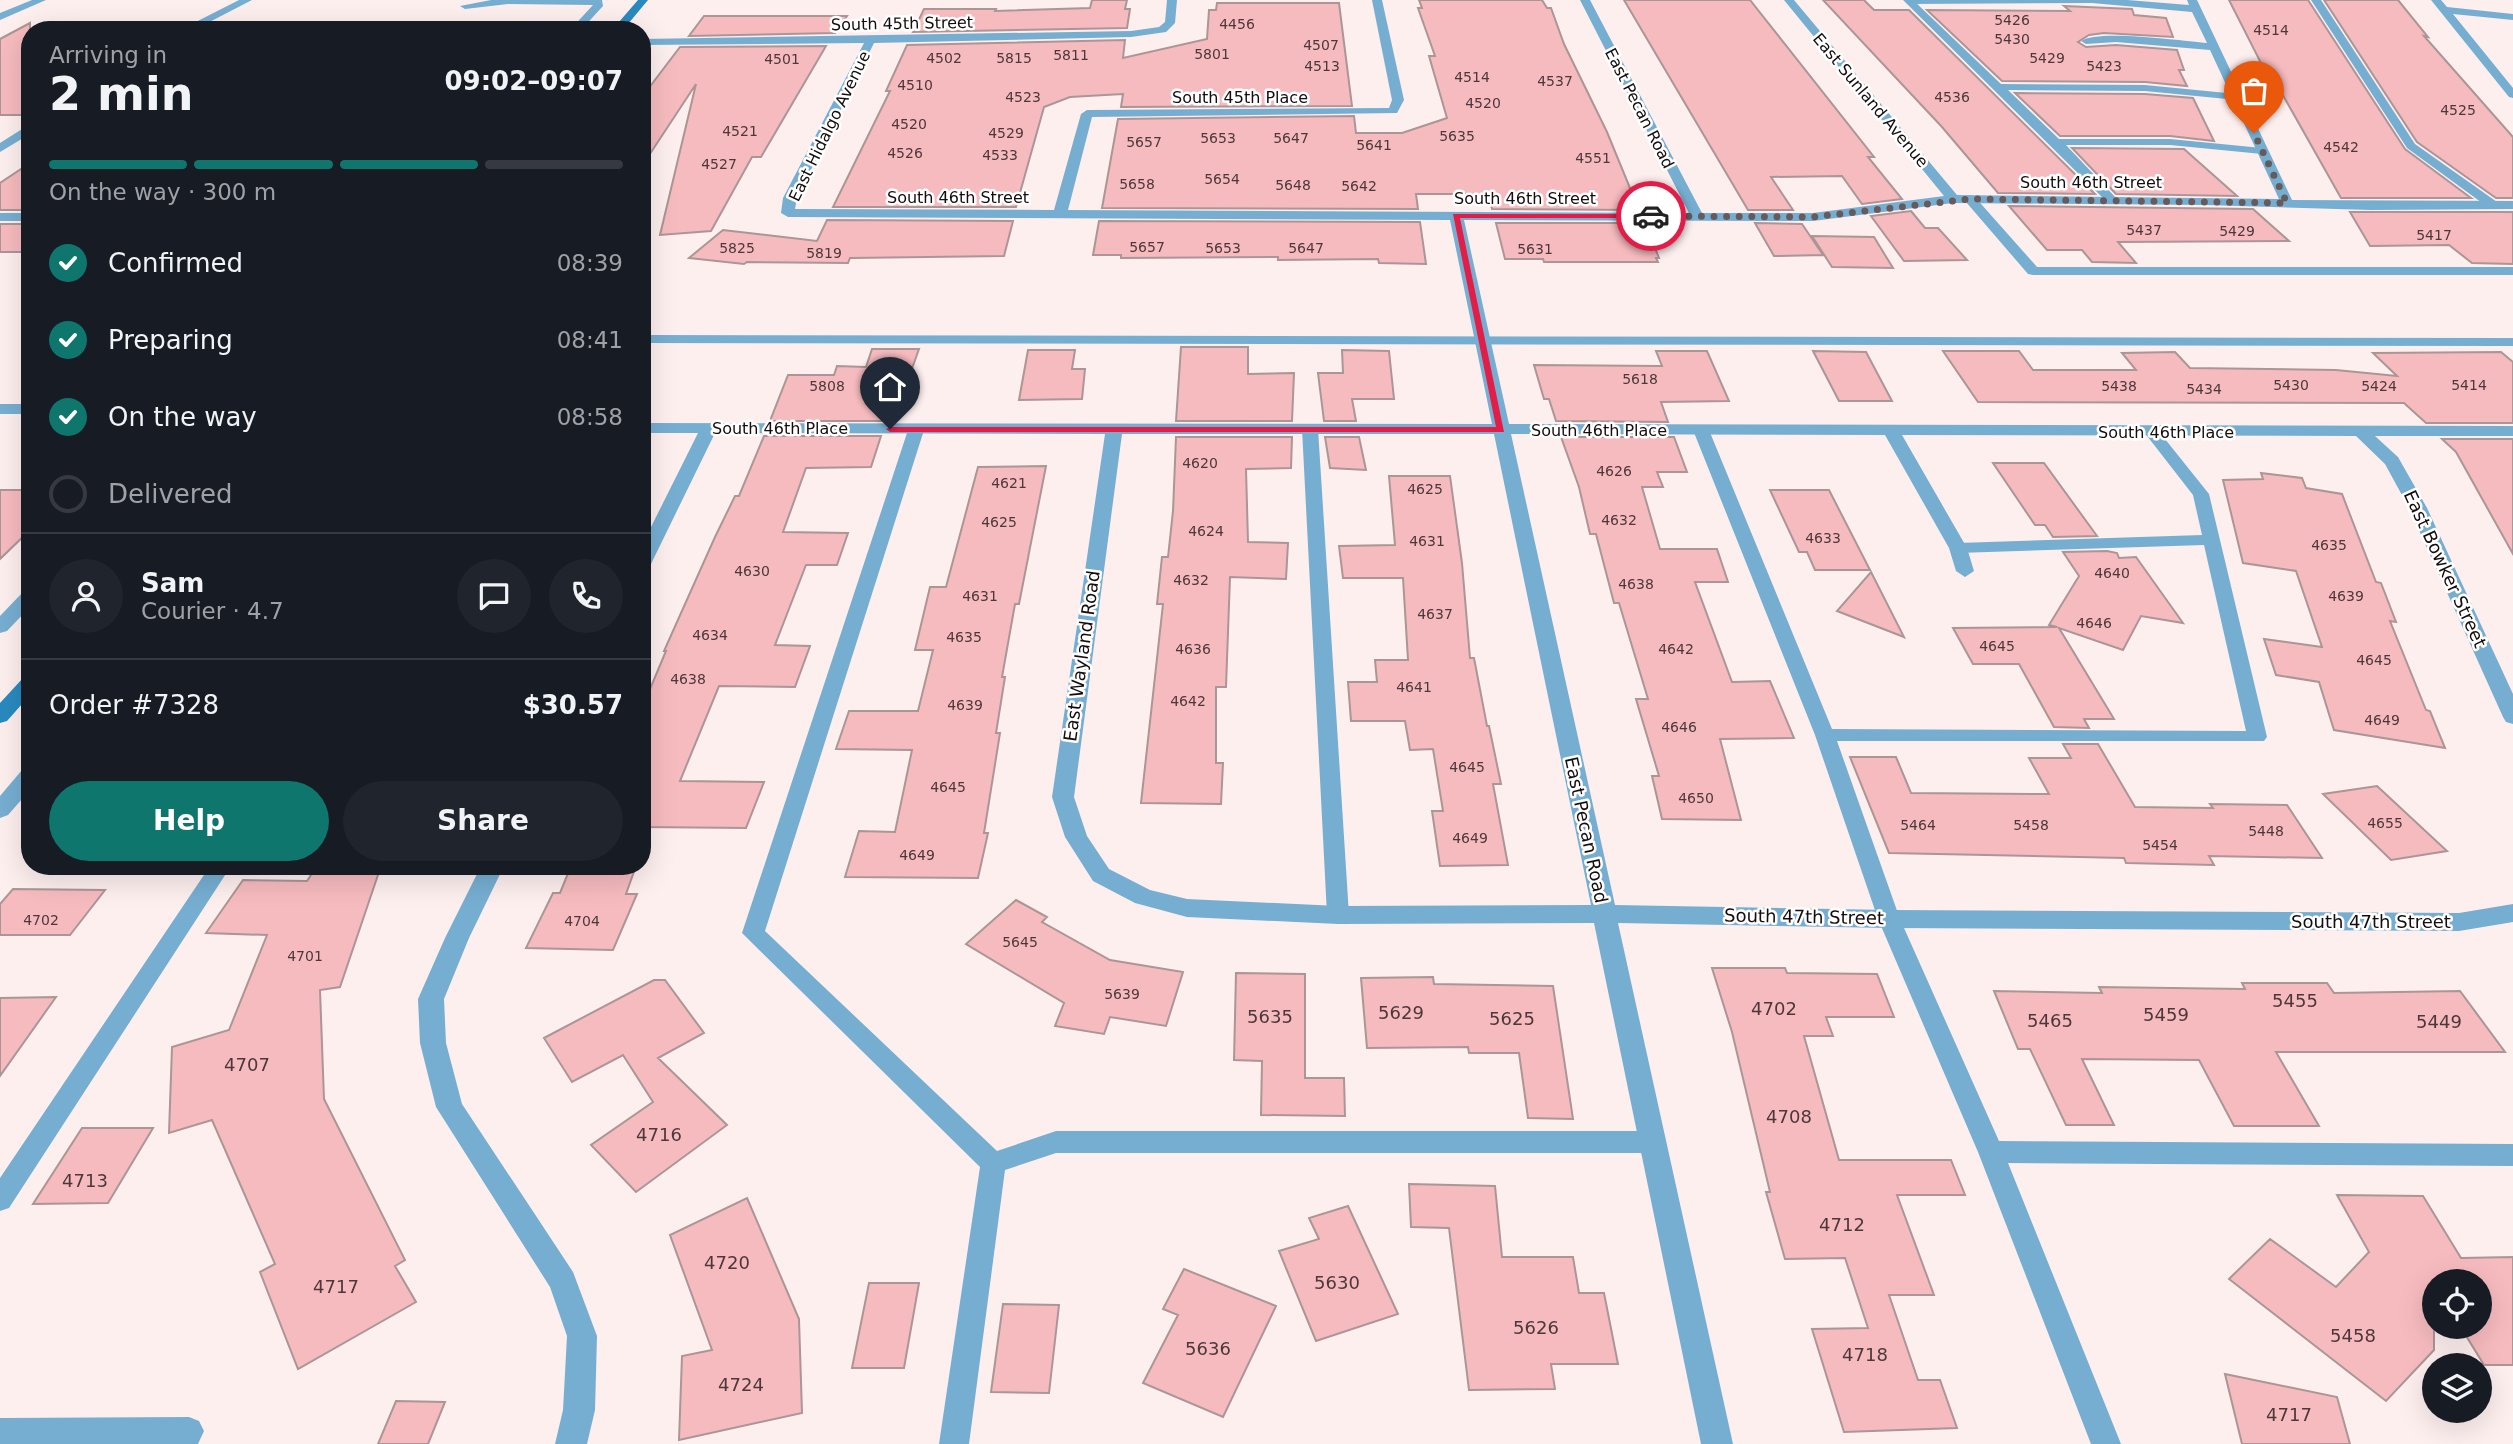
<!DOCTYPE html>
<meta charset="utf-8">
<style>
:root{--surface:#171b24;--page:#20242c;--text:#f1f3f6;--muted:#9ea1a6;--line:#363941;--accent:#0f766e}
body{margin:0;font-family:"DejaVu Sans",sans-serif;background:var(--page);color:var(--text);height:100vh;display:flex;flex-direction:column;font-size:26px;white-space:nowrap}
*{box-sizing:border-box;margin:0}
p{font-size:23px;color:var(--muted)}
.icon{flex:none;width:38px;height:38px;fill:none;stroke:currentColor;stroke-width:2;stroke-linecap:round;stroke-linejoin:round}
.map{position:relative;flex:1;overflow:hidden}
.details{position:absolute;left:21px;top:21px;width:630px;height:854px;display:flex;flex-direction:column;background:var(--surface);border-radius:28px;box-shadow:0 7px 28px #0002}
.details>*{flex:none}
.buttons{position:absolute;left:2422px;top:1269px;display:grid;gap:14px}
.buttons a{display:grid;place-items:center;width:70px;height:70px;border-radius:50%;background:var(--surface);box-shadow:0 7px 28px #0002;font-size:35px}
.pin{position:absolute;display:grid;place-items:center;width:60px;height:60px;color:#fff;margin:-72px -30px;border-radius:50% 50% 50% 0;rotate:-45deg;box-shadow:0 0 7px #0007}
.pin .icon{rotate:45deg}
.courier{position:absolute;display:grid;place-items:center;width:70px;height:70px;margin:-35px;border:5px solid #e11d48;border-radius:50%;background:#fff;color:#222;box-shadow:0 2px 9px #0007}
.summary em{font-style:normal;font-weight:700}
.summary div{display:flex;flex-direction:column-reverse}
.summary{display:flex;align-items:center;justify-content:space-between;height:119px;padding:0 28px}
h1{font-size:46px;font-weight:700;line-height:52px}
.bar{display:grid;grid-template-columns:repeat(4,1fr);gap:10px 7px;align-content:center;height:84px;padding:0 28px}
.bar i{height:9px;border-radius:5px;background:var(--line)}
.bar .active{background:var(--accent)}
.bar p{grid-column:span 4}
.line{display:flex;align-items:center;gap:18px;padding:0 28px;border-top:2px solid var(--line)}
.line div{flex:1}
.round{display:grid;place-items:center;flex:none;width:74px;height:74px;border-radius:37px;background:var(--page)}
ol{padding:0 28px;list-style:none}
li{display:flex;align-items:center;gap:21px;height:77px}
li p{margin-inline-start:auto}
li .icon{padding:7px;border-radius:50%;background:var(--accent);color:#fff;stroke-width:4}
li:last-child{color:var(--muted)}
li i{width:38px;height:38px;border:4px solid var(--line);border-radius:50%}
.action{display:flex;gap:14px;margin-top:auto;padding:14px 28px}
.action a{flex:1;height:80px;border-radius:42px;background:var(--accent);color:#fff;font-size:28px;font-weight:700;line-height:80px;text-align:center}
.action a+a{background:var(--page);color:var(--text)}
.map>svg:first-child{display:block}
</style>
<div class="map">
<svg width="2513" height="1444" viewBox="0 0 2513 1444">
<rect width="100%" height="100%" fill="#feefef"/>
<path fill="#f6bbbf" stroke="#ac9596" stroke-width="2" d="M1092 0H1127L1125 9H1130L1127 28 913 32 924 9H996L995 11 1090 8Z
M1419 0H1542L1547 8H1551L1564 44 1607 132 1639 210 1492 209 1489 194H1416L1418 209 1102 208 1118 119 1354 116 1356 133H1402L1447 118 1429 56H1435L1418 8H1422Z
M1624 0H1750L1874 157H1868L1902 199 1862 204 1842 176 1771 177 1793 210H1748Z
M1823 0H1864L1874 10H1909L2095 194 1998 193 1942 127Z
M2229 0H2308L2405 149 2471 198H2341L2267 67H2263Z
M2324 0H2398L2428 37 2424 36 2513 137V198H2496L2417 142Z
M1217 3H1339L1352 106 1121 107 1123 94 1070 97 1044 107 1016 207H833L890 91H886L907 45 1125 40 1123 58 1207 39 1209 10H1216Z
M2064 6 2132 9 2134 15 2166 18 2173 37 2104 33 2089 35 2078 42 2086 47 2116 45 2177 50 2184 70H2179L2187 86 2145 82 2002 81 1927 10 2070 11Z
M704 16H847L835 33 689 36Z
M30 23V115H0V39Z
M826 46 761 157H752L711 231 660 235 696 84 642 166V97L680 47Z
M2015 93 2145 94 2193 98 2214 141 2170 136H2060Z
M2072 148 2184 149 2237 196 2116 194Z
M30 163V210H0V183Z
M2009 206 2253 209 2289 241 2118 242 2136 263 2092 262 2082 250H2047Z
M1911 211 1925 228H1938L1967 260 1904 261 1871 216Z
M2350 212H2513V264L2472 263 2449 245 2370 246Z
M827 220 1013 221 1004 256 850 258 848 263 747 262 744 264 689 258 723 230 817 241Z
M1099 221 1420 222 1426 264 1379 263 1378 259 1278 260V257L1121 258V255H1093Z
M1496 223H1645L1659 258H1656L1658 262H1544L1543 259H1505Z
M1755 223 1802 224 1823 255 1774 256Z
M0 224H30V252H0Z
M1812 236 1874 237 1893 268 1832 267Z
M1181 347H1248V374L1294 373 1292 421H1176Z
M872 349H919L901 399H893L886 421H770L788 375H834L837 366 866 367Z
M1028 350H1075L1072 369H1085L1082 399 1019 400Z
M1342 350 1389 351 1394 399H1352L1356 421H1324L1318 373H1343Z
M1656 351H1707L1729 401 1661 402 1668 422 1556 421 1549 399H1544L1534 365 1662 366Z
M1813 351 1866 352 1892 401H1839Z
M1943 351H2019L2033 370H2136L2122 353 2175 352 2190 368 2336 370 2397 376 2373 353 2501 352 2513 362V423H2426L2404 403 1978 402Z
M764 436H881L871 467 806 468 783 532 848 533 837 565H806L775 645 810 646 795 687 719 686 680 781 764 782 746 828 642 827V708L666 651H664L715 537 735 496H739Z
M1176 437H1292L1291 468 1246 469 1248 542 1288 543 1286 579 1230 577 1226 687H1216V763H1223L1221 804 1141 803 1163 604H1157L1162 557H1168L1173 511Z
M1325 437H1359L1366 470 1330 468Z
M1561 437H1674L1687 472H1657L1663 487H1642L1660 549H1717L1728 582H1695L1732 682 1770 681 1794 738 1720 739 1741 820 1662 819 1652 776H1659L1636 699H1648L1619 603H1614L1596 534H1590L1579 487Z
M2442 439H2513V554L2456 452Z
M1993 463H2044L2097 536 2053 537 2045 525H2035Z
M1046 466 1019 604H1015L1002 677H1005L996 733H1000L984 833H988L978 878 845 877 859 831 895 832 912 750 836 749 849 711H918L933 650H915L930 587H946L978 467Z
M2261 473 2302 478 2306 488 2342 494 2376 582 2381 583 2396 622 2390 621 2426 710 2430 711 2445 748 2334 730 2319 682 2276 675 2264 639 2322 647 2296 571 2243 563 2223 480 2263 479Z
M1389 476H1450L1462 563 1470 658H1474L1487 726H1489L1501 784H1493L1508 865 1440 866 1432 811H1443L1433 749 1410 750 1405 721H1351L1348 682H1377L1375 660H1408L1403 578H1343L1339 546 1395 545Z
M0 490H30V530L0 559Z
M1770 490H1829L1870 570H1815L1807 552H1799Z
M2107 551 2117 553 2119 558 2136 557 2183 623 2141 616 2123 650 2059 628 2114 719H2084L2089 728 2054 727 2019 664H1973L1953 628 2057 627 2049 625 2079 576 2063 552Z
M1871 572 1904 637 1837 611Z
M2063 744H2098L2135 807 2213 808 2210 804 2287 805 2322 858 2209 856 2214 865 2126 863 2124 858 1889 853 1850 757H1896L1911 793 2049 794 2029 758H2071Z
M2377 786 2447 851 2391 860 2323 794Z
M317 866H381L340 987 320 990 324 1099 405 1260 395 1266 416 1302 298 1369 260 1272 275 1264 212 1120 169 1133 172 1047 229 1030 267 935 206 933 243 880 307 881Z
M571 866H636L626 894H637L613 950 526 948 553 893H560Z
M13 889 105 890 70 935H0V904Z
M1016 900 1047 917 1042 922 1110 960 1183 972 1166 1026 1110 1017 1104 1034 1055 1026 1064 1003 966 944Z
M1712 968H1785L1787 973 1877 974 1894 1017H1826L1833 1036H1804L1839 1160H1951L1965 1195H1897L1934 1295H1889L1918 1380H1940L1957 1428 1844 1432 1812 1329 1868 1328 1845 1258 1785 1259 1766 1192H1770L1732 1032Z
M1236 973 1305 974V1078H1344L1345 1116 1261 1115 1262 1061 1234 1060Z
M1433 977 1434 984 1553 986 1573 1119 1528 1118 1519 1053H1469L1468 1047 1367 1048 1361 978Z
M654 980H665L704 1033 658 1058 727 1125 636 1192 591 1145 653 1102 623 1055 572 1082 544 1038Z
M2242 983H2327L2334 993 2460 991 2505 1052H2276L2319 1126H2234L2199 1060 2082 1059 2114 1125H2066L2030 1049H2018L1994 991 2102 993 2099 987 2245 989Z
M56 997 0 1076V998Z
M82 1128H153L108 1203 33 1204Z
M1409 1184 1495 1186 1502 1257H1573L1579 1293H1604L1618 1364H1551L1555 1389 1469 1390 1449 1228 1411 1227Z
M2337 1195 2423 1196 2461 1258 2513 1257V1365H2484L2460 1326H2480V1281H2434V1350L2386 1401 2229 1279 2270 1239 2336 1287 2369 1252Z
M747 1198 799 1319 802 1413 679 1440 682 1356 712 1350 670 1235Z
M1348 1206 1398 1314 1316 1341 1279 1251 1319 1239 1309 1218Z
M1184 1269 1276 1306 1223 1417 1143 1383 1178 1315 1163 1309Z
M869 1283H919L904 1368H852Z
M1003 1304 1059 1305 1049 1393 991 1392Z
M2225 1374 2337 1397 2350 1444H2242Z
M396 1401 445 1402 428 1444H378Z"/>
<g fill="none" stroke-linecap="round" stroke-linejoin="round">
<path fill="#76aed1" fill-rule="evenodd" d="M1903 0H1913L2001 84 2145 85 2237 94 2242 97 2237 100 2145 91 2008 90 2059 139H2170L2262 148 2268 151 2262 154 2170 145H2066L2117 199 2107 202Z
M2311 0H2321L2415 144 2497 202V208H2489L2407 148Z
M1970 195 1974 196 2037 267H2513V275H2033L2028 274 1966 202V196Z
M642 335 2513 338V346L642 343Z
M1310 424 1318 429 1349 915 1346 921 1338 923 1330 921 1327 915 1302 429Z
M916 425 924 430 765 931 997 1151 1056 1131H1652L1661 1135 1665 1142 1661 1149 1652 1153H1056L1005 1170 969 1444H939L980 1167 742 933 908 430Z
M1701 425 1709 430 1832 729 2246 731 2204 545 1958 553 1950 548 1958 543 2202 535 2193 495 2144 432 2152 427 2157 429 2209 494 2267 737 2264 741H1837L1900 919 1999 1141 2513 1144V1166L2008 1163 2121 1444H2091L1978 1152 1878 919 1815 735 1693 430Z
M210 866H231L9 1208 0 1211V1178Z
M189 1417 199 1421 204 1431 198 1444H0V1418Z"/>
<path fill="#76aed1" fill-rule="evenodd" d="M32 0H46L0 20V13Z
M239 0H252L194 30H180Z
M491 0H602L603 6 581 30H570L593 5 508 4 465 9 460 6Z
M1167 0H1177L1175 23 1166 32 1131 37 874 43 797 198 795 209 1054 210 1081 114 1087 110 1389 108 1392 100 1372 0H1382L1404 100 1397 113 1092 117 1068 210 1689 213 1580 0H1590L1702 213H1813L1944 196 1784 0H1794L1957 195 2279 199 2210 50 2116 42 2086 44 2081 41C2098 29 2182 41 2207 43L2192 12 2092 3 1909 4 1905 0H2127L2189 5 2187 0H2197L2292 200 2513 201V209L2371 210 2206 205 1953 203 1813 221 1464 220 1509 424 2513 426V436H2375L2398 457 2427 508 2513 694V724L2506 722 2503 717 2409 508 2385 464 2356 436 1902 435 1967 548 1974 571 1965 577 1956 571 1949 548 1885 435 1511 434 1615 905 1889 910 2459 913 2513 904V922L2459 931 1889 928 1618 923 1733 1444H1701L1594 923 1338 924 1187 917 1135 903 1093 881 1065 837 1052 797 1105 434 715 433 651 564 642 570V545L698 433H642V423L1492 424 1450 220 788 217 781 213 783 198 864 43 642 45V39L1131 31 1159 27 1165 22ZM1122 434H1494L1591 905 1338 906 1187 899 1150 890 1109 869 1087 836 1074 797Z
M2431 0H2441L2447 7 2513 14V20L2453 14 2513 88V98L2509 97Z
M30 124V134L0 152V143Z
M0 213H30V221H0Z
M0 404H30V414H0Z
M30 590V607L7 631 0 633V616L23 592Z
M30 768V790L8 815 0 818V796L22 770Z
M481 866H504L469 938 444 999 446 1043 462 1104 573 1272 597 1336 595 1410 587 1444H555L563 1410 567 1336 550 1287 436 1107 420 1043 418 999 445 938Z"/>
<path fill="#298abf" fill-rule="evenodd" d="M638 0H648L623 30H612Z
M30 676V695L7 721 0 723V703L23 678Z"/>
</g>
<path fill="#e11d48" d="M1453 214H1651L1655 216 1651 218H1460L1504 432H890L886 429 890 427H1496Z"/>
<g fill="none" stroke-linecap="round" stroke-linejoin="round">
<path stroke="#665b5c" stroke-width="7" stroke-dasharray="0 12.6" d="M1651 216 1813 217 1970 199 2287 203 2254 133"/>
</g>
<g text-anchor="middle" stroke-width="5" stroke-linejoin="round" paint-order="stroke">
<g font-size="14" fill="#4c383a">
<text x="2012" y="25">5426</text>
<text x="1237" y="29">4456</text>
<text x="2271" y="35">4514</text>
<text x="2012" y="44">5430</text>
<text x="1321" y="50">4507</text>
<text x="1212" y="59">5801</text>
<text x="1071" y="60">5811</text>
<text x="944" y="63">4502</text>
<text x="1014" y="63">5815</text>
<text x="2047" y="63">5429</text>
<text x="782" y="64">4501</text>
<text x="1322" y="71">4513</text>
<text x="2104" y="71">5423</text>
<text x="1472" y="82">4514</text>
<text x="1555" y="86">4537</text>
<text x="915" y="90">4510</text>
<text x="1023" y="102">4523</text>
<text x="1952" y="102">4536</text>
<text x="1483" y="108">4520</text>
<text x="2458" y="115">4525</text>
<text x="909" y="129">4520</text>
<text x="740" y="136">4521</text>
<text x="1006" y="138">4529</text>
<text x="1457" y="141">5635</text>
<text x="1218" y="143">5653</text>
<text x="1291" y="143">5647</text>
<text x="1144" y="147">5657</text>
<text x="1374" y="150">5641</text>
<text x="2341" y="152">4542</text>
<text x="905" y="158">4526</text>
<text x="1000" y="160">4533</text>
<text x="1593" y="163">4551</text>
<text x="719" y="169">4527</text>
<text x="1222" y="184">5654</text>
<text x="1137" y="189">5658</text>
<text x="1293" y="190">5648</text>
<text x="1359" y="191">5642</text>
<text x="2144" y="235">5437</text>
<text x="2237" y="236">5429</text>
<text x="2434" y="240">5417</text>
<text x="1147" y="252">5657</text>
<text x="737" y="253">5825</text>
<text x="1223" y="253">5653</text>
<text x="1306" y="253">5647</text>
<text x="1535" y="254">5631</text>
<text x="824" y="258">5819</text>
<text x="1640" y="384">5618</text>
<text x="2291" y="390">5430</text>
<text x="2469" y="390">5414</text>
<text x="827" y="391">5808</text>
<text x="2119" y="391">5438</text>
<text x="2379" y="391">5424</text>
<text x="2204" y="394">5434</text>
<text x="1200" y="468">4620</text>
<text x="1614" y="476">4626</text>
<text x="1009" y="488">4621</text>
<text x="1425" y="494">4625</text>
<text x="1619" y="525">4632</text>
<text x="999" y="527">4625</text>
<text x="1206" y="536">4624</text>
<text x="1823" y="543">4633</text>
<text x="1427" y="546">4631</text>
<text x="2329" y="550">4635</text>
<text x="752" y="576">4630</text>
<text x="2112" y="578">4640</text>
<text x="1191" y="585">4632</text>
<text x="1636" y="589">4638</text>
<text x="980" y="601">4631</text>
<text x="2346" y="601">4639</text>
<text x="1435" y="619">4637</text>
<text x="2094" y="628">4646</text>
<text x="710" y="640">4634</text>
<text x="964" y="642">4635</text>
<text x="1997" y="651">4645</text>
<text x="1193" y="654">4636</text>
<text x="1676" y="654">4642</text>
<text x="2374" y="665">4645</text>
<text x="688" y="684">4638</text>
<text x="1414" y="692">4641</text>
<text x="1188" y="706">4642</text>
<text x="965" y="710">4639</text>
<text x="2382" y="725">4649</text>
<text x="1679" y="732">4646</text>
<text x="1467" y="772">4645</text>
<text x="948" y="792">4645</text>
<text x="1696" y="803">4650</text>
<text x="2385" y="828">4655</text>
<text x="1918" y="830">5464</text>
<text x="2031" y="830">5458</text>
<text x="2266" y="836">5448</text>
<text x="1470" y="843">4649</text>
<text x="2160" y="850">5454</text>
<text x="917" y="860">4649</text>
<text x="41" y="925">4702</text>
<text x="582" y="926">4704</text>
<text x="1020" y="947">5645</text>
<text x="305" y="961">4701</text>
<text x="1122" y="999">5639</text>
</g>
<g font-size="16" fill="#140c0d" stroke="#fff">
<text transform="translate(902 23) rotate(-1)" y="6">South 45th Street</text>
<text x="1240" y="103">South 45th Place</text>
<text transform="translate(1871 100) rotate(50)" y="6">East Sunland Avenue</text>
<text transform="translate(1640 108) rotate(63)" y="6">East Pecan Road</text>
<text transform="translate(829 126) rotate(-64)" y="6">East Hidalgo Avenue</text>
<text x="2091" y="188">South 46th Street</text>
<text x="958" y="203">South 46th Street</text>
<text x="1525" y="204">South 46th Street</text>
<text x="780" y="434">South 46th Place</text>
<text x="1599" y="436">South 46th Place</text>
<text x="2166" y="438">South 46th Place</text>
</g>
<g font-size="18" fill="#140c0d" stroke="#fff">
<text transform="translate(2445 569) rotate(65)" y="6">East Bowker Street</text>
<text transform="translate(1082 656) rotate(-82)" y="6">East Wayland Road</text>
<text transform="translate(1586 830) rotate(78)" y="6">East Pecan Road</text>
<text transform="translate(1804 917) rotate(1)" y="6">South 47th Street</text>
<text x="2371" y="928">South 47th Street</text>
</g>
<g font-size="18" fill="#4c383a">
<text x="2295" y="1007">5455</text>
<text x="1774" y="1015">4702</text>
<text x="1401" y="1019">5629</text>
<text x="2166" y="1021">5459</text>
<text x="1270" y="1023">5635</text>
<text x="1512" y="1025">5625</text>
<text x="2050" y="1027">5465</text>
<text x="2439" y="1028">5449</text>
<text x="247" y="1071">4707</text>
<text x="1789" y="1123">4708</text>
<text x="659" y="1141">4716</text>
<text x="85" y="1187">4713</text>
<text x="1842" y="1231">4712</text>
<text x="727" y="1269">4720</text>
<text x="1337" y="1289">5630</text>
<text x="336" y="1293">4717</text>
<text x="1536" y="1334">5626</text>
<text x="2353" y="1342">5458</text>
<text x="1208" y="1355">5636</text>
<text x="1865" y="1361">4718</text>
<text x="741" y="1391">4724</text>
<text x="2289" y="1421">4717</text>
</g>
</g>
</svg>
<div class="buttons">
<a><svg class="icon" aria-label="locate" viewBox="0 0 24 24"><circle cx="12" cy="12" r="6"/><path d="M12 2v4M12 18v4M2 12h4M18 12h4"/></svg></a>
<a><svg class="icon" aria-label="layers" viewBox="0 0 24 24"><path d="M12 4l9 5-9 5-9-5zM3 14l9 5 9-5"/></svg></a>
</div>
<div class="pin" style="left:2254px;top:133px;background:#ea580c"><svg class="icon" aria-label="bag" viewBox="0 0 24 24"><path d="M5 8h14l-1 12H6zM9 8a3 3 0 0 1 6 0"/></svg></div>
<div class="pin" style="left:890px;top:429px;background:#1f2937"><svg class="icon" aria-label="home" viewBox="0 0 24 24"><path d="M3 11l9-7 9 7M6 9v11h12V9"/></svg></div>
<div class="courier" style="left:1651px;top:216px"><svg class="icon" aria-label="car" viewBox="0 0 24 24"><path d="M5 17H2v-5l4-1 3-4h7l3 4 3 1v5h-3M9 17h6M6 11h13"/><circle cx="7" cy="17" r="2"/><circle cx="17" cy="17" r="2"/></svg></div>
<section class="details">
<div class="summary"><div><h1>2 min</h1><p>Arriving in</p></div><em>09:02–09:07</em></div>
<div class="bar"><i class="active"></i><i class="active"></i><i class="active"></i><i></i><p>On the way · 300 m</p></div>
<ol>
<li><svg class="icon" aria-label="check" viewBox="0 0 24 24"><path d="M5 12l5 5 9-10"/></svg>Confirmed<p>08:39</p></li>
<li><svg class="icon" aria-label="check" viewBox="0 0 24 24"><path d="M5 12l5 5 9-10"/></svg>Preparing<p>08:41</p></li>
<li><svg class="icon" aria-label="check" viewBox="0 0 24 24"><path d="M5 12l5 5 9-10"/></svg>On the way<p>08:58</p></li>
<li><i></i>Delivered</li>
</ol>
<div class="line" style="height:126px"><a class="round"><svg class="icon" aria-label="person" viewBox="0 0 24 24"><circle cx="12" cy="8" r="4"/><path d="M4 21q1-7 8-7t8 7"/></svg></a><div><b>Sam</b><p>Courier · 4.7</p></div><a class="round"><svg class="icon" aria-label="chat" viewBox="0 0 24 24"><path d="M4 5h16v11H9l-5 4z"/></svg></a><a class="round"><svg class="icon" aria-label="phone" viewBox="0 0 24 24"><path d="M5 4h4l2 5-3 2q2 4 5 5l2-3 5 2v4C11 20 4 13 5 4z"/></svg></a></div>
<div class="line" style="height:91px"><div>Order #7328</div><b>$30.57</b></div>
<div class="action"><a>Help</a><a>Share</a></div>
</section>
</div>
